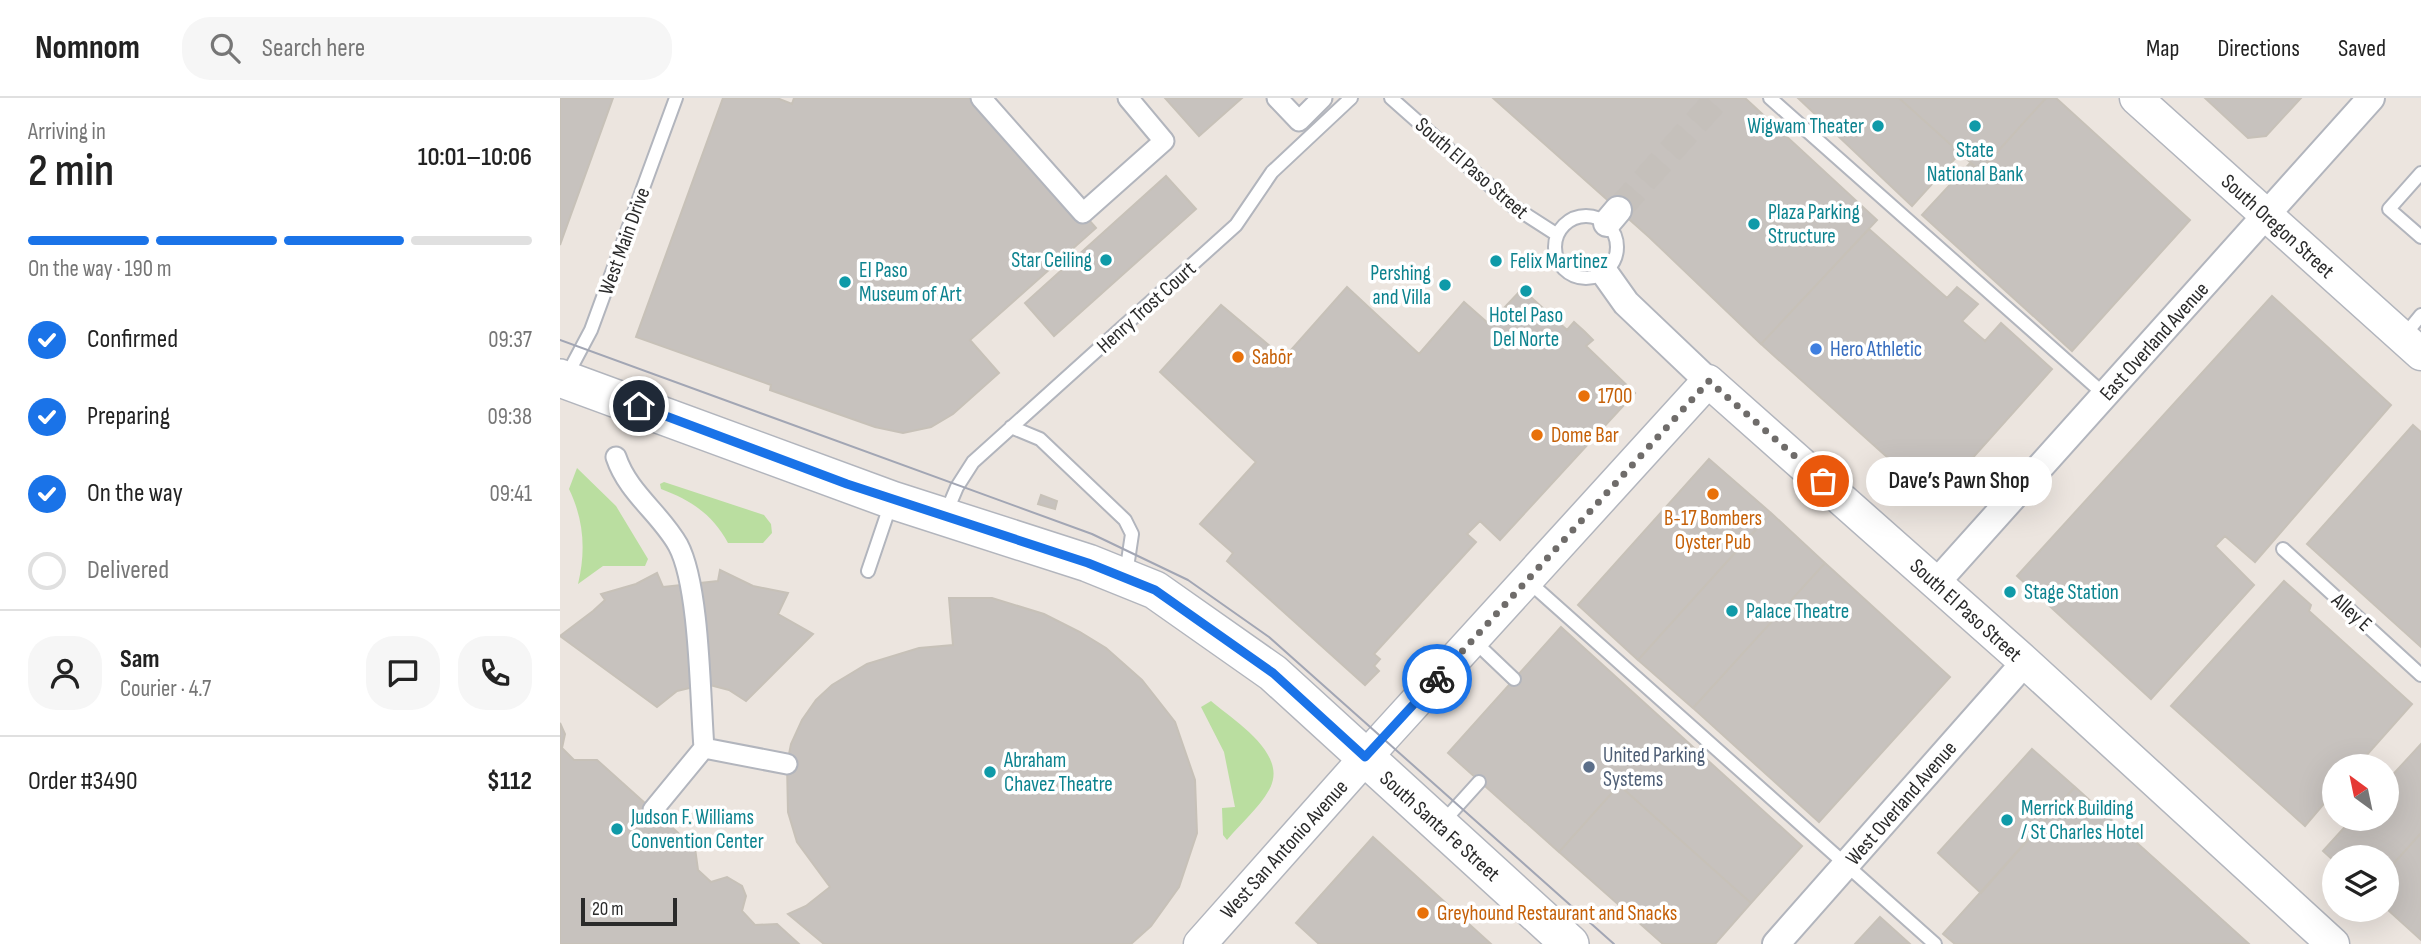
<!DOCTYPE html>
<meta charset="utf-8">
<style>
:root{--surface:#fff;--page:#f6f6f6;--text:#222;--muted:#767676;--line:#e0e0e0;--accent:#1a73e8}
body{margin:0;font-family:"Sofia Sans Condensed",sans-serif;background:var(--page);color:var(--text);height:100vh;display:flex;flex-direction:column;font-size:26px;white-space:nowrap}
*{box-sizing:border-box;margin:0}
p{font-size:23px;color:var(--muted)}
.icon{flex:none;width:38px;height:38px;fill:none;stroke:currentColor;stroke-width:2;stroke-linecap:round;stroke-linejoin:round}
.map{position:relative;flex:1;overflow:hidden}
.panel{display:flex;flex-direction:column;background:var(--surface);width:560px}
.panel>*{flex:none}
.needle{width:46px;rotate:327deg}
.tools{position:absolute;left:1762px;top:656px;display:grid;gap:14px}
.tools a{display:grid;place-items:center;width:77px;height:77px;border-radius:50%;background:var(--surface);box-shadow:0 7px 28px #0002;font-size:35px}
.scale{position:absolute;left:21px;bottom:18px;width:96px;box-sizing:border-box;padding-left:7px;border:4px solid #2b2b2b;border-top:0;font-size:19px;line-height:24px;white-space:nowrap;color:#2b2b2b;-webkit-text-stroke:5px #fff;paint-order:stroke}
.pin{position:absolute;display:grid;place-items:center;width:60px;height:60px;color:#fff;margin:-30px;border:4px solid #fff;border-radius:50%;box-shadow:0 2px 7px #0007}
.courier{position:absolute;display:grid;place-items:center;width:70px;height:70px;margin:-35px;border:5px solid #1a73e8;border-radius:50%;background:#fff;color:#222;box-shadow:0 2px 9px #0007}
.bubble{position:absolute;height:49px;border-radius:24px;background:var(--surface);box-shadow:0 7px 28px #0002;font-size:23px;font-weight:600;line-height:49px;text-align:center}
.headline em{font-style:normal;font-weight:600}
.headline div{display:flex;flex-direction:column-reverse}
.headline{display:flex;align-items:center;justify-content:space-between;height:119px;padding:0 28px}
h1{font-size:46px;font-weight:600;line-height:52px}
.bar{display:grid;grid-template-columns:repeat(4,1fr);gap:10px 7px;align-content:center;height:84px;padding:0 28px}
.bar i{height:9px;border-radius:5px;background:var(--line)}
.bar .selected{background:var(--accent)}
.bar p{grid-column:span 4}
.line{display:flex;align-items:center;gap:18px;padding:0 28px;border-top:2px solid var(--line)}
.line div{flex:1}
.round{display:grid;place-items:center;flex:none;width:74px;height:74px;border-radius:28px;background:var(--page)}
ol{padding:0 28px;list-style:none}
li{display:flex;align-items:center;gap:21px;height:77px}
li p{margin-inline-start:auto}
li .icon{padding:7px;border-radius:50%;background:var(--accent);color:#fff;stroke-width:4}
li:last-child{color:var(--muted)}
li i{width:38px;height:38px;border:4px solid var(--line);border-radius:50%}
header{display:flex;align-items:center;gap:42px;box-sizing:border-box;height:98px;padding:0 35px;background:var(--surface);border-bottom:2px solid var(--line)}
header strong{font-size:33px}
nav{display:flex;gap:38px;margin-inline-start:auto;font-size:24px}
.search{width:490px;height:63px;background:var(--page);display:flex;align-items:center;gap:18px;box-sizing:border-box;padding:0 24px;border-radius:28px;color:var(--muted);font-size:26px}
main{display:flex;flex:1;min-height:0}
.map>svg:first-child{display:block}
</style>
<header>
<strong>Nomnom</strong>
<div class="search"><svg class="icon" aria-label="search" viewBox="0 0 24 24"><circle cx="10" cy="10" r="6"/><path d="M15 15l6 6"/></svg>Search here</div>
<nav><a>Map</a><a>Directions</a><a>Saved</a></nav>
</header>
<main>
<section class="panel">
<div class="headline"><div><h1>2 min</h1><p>Arriving in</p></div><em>10:01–10:06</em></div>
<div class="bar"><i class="selected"></i><i class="selected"></i><i class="selected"></i><i></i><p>On the way · 190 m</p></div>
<ol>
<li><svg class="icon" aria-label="check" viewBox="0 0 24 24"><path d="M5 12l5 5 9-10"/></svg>Confirmed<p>09:37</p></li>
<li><svg class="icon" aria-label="check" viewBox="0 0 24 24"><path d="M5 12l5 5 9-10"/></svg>Preparing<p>09:38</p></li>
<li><svg class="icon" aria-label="check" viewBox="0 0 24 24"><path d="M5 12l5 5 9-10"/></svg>On the way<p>09:41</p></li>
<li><i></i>Delivered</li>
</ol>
<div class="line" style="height:126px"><a class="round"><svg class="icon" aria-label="person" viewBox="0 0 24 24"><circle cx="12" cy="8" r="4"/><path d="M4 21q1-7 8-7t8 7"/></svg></a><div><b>Sam</b><p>Courier · 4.7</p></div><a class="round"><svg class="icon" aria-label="chat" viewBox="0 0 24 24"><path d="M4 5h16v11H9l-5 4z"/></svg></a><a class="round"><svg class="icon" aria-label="phone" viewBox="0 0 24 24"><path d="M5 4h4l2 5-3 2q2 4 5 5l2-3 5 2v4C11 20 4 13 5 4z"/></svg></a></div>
<div class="line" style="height:91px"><div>Order #3490</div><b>$112</b></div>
</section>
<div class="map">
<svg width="1861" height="846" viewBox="0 0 1861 846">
<rect width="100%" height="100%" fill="#ece5df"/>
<path fill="#badea0" d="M17 370 56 408 88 461 85 468H43L18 486C26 453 24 422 9 391Z
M104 384 204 417 211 426 212 435 203 445H168C153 417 131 402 101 391L100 386Z
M651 603C673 622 730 656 709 692 699 710 680 726 667 742L663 737 662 710 675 709 664 654 641 609Z"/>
<path fill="#c7c2be" stroke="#c7c1b8" stroke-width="2" d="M0 0H53L0 147Z
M163 0H217L232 6 234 0H421L536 130 410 242 439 275 393 316 371 329 343 335 315 329 210 292 211 287 76 239Z
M605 0H682L639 38Z
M933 0H1185L1317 122 1201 246 1089 139Z
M1238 0H1339L1400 55 1352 108Z
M1339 0H1486L1420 73Z
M1486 0H1496L1630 122 1512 253 1362 117 1410 65 1420 73Z
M1645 0H1741L1706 38 1688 40Z
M606 78 636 111 494 238 465 205Z
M1309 131 1387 200 1397 189 1418 206 1402 223 1425 243 1441 225 1492 271 1375 402 1201 246Z
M787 189 859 256 904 204 929 226 962 191 1007 232 1014 224 1024 233 1033 242 1026 248 1075 295 940 442 920 423 907 436 916 444 814 556 820 561 814 568 819 573 805 587 667 463 673 455 640 426 696 364 600 274 661 207 724 260Z
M1712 198 1831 307 1695 464 1665 438 1655 448 1694 487 1591 601 1457 478Z
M1853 327 1861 334V549L1747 446Z
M1149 361 1211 415 1078 562 1018 507Z
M481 397 497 403 495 411 478 406Z
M1211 415 1265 465 1133 610 1078 562Z
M1265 465 1390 579 1259 724 1133 610Z
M160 472 193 488 228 495 218 516 253 536 186 603 169 592 146 586 117 593 97 609 0 538 33 513 45 502 41 496 76 486 97 475 103 489 158 483Z
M1724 483 1751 507 1749 513 1852 606 1797 668H1774V694L1745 728 1611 608Z
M389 500H432L484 516 520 534 546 550 582 582 615 624 635 682 637 735 619 789 591 828 571 846H264L228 816 246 808 270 789 237 744 228 714 227 666 231 646 242 622 256 602 272 587 307 566 359 550 393 547Z
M1001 529 1242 748 1191 805 1059 687 999 754 888 655Z
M0 625 5 636 2 650 14 662H37L135 750 138 772 151 784 167 779 182 788 186 798 182 813 195 827 217 826 239 846H0Z
M1861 646V735L1827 773V760H1774V763L1763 753 1792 721H1827V683Z
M1472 651 1515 689 1421 795 1378 755Z
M1059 687 1191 805 1155 846H1103L999 754Z
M1515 689 1689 846H1395L1383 836Z
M1861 735V842L1827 811V773Z
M813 739 931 846H759L736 825Z
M1320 819 1350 846H1295Z"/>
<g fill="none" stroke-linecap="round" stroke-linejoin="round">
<path stroke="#c5c0bb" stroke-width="26" stroke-dasharray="26 13" stroke-linecap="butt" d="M1058 112 1158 0"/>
<g stroke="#b2b5bd" stroke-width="16">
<path id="service" d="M831 0 954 109 996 136
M1210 0 1545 297
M1861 75 1829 111 1861 139
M995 149a31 31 0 1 1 62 0a31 31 0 1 1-62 0Z
M1843 239 1861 217
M6 279 31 232 116 0
M451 329 480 341 565 422 572 436 566 476
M386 415 397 389 413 364 676 127 712 74 791 0
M1723 451 1861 577
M308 473 331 405
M968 483 1375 846
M913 542 954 581
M882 725 919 684"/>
</g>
<g stroke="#b2b5bd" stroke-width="23">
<path id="pedestrian" d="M421 0 523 115 604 43 568 0
M717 0 739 23 762 0
M56 359C68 395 100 415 118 447 140 488 140 600 144 650L93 712
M144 650 227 666"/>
</g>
<g stroke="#b2b5bd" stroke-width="30">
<path id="minor" d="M1047 125 1058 112
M1044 174 1066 205 1148 283
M1376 485 1811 0
M1216 846 1465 564"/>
</g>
<g stroke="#b2b5bd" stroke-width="35">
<path id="tertiary" d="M1576 0 1861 256
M640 846 823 640 1148 283 1465 564 1773 846"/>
</g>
<g stroke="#b2b5bd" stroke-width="40">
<path id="secondary" d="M0 280 332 402 528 465 595 492 713 575 1010 846"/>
</g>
<use href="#service" stroke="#fff" stroke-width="12"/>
<use href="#pedestrian" stroke="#fff" stroke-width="19"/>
<use href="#minor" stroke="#fff" stroke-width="26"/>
<use href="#tertiary" stroke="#fff" stroke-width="32"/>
<use href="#secondary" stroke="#fff" stroke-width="37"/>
<path stroke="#a2a6b4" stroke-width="2" d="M0 242 532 436 628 482 709 539 1054 846"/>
</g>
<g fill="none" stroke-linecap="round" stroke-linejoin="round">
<path stroke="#6f6c6a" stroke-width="7" stroke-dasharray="0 12.6" d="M877 581 1149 283 1263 383"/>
<path stroke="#1a73e8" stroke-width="9" d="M79 308 287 386 528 465 595 492 713 575 805 659 877 581"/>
</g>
<g fill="#0f9aa8" stroke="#fff" stroke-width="2.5">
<circle cx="1318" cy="28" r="7"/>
<circle cx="1415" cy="28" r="7"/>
<circle cx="1194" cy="126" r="7"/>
<circle cx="546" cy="162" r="7"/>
<circle cx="936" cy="163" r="7"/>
<circle cx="285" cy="184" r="7"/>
<circle cx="885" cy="187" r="7"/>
<circle cx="966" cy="193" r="7"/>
<circle cx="1450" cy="494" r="7"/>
<circle cx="1172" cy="513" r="7"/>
<circle cx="430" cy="674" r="7"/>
<circle cx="1447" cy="722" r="7"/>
<circle cx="57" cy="731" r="7"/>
</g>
<circle fill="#3f7fe0" stroke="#fff" stroke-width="2.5" cx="1256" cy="251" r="7"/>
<g fill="#e8710a" stroke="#fff" stroke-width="2.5">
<circle cx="678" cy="259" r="7"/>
<circle cx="1024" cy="298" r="7"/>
<circle cx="977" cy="337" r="7"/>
<circle cx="1153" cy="396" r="7"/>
<circle cx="863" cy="815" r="7"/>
</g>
<circle fill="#5c6f8a" stroke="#fff" stroke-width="2.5" cx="1029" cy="669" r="7"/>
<g text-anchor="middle" stroke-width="7" stroke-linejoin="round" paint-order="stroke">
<g font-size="21" fill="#0d838f" stroke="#fff" text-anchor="start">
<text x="1304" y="35" text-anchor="end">Wigwam Theater</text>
<text x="1415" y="59" text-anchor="middle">State<tspan x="1415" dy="24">National Bank</tspan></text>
<text x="1208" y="121">Plaza Parking<tspan x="1208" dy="24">Structure</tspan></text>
<text x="532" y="169" text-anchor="end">Star Ceiling</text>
<text x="950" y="170">Felix Martinez</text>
<text x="299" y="179">El Paso<tspan x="299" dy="24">Museum of Art</tspan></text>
<text x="871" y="182" text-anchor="end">Pershing<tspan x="871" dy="24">and Villa</tspan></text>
<text x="966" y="224" text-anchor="middle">Hotel Paso<tspan x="966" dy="24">Del Norte</tspan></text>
<text x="1464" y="501">Stage Station</text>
<text x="1186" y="520">Palace Theatre</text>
<text x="444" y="669">Abraham<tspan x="444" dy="24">Chavez Theatre</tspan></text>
<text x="1461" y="717">Merrick Building<tspan x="1461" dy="24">/ St Charles Hotel</tspan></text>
<text x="71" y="726">Judson F. Williams<tspan x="71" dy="24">Convention Center</tspan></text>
</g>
<g font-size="21" fill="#2b2b2b" stroke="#fff">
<text transform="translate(912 70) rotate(41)" y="7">South El Paso Street</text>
<text transform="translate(1718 128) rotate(42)" y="7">South Oregon Street</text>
<text transform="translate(64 143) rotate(-70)" y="7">West Main Drive</text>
<text transform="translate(586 209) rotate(-42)" y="7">Henry Trost Court</text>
<text transform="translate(1594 243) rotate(-48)" y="7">East Overland Avenue</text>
<text transform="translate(1406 512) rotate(42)" y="7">South El Paso Street</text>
<text transform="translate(1792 514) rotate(42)" y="7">Alley E</text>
<text transform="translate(1341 705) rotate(-49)" y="7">West Overland Avenue</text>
<text transform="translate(880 728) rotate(42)" y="7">South Santa Fe Street</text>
<text transform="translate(724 751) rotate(-48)" y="7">West San Antonio Avenue</text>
</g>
<g font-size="21" fill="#366cbe" stroke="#fff" text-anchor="start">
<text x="1270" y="258">Hero Athletic</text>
</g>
<g font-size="21" fill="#c56008" stroke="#fff" text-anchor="start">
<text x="692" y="266">Sabōr</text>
<text x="1038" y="305">1700</text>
<text x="991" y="344">Dome Bar</text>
<text x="1153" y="427" text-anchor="middle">B-17 Bombers<tspan x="1153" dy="24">Oyster Pub</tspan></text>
<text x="877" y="822">Greyhound Restaurant and Snacks</text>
</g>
<g font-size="21" fill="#4e5e75" stroke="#fff" text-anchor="start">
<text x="1043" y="664">United Parking<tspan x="1043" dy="24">Systems</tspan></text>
</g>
</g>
</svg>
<div class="tools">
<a><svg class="needle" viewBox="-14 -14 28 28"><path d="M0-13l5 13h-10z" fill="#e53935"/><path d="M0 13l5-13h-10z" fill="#767676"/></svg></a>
<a><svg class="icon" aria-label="layers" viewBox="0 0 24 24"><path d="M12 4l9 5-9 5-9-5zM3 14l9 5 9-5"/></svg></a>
</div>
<div class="scale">20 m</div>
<div class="pin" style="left:1263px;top:383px;background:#ea580c"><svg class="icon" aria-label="bag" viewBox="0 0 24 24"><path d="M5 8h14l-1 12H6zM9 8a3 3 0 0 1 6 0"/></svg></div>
<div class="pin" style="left:79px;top:308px;background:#1f2937"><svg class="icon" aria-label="home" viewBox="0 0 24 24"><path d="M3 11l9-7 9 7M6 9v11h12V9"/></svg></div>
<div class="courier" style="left:877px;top:581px"><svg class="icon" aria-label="bike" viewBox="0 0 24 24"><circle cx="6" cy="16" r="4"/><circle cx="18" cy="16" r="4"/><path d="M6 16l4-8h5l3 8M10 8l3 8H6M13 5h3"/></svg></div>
<div class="bubble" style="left:1306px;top:359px;width:186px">Dave’s Pawn Shop</div>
</div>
</main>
